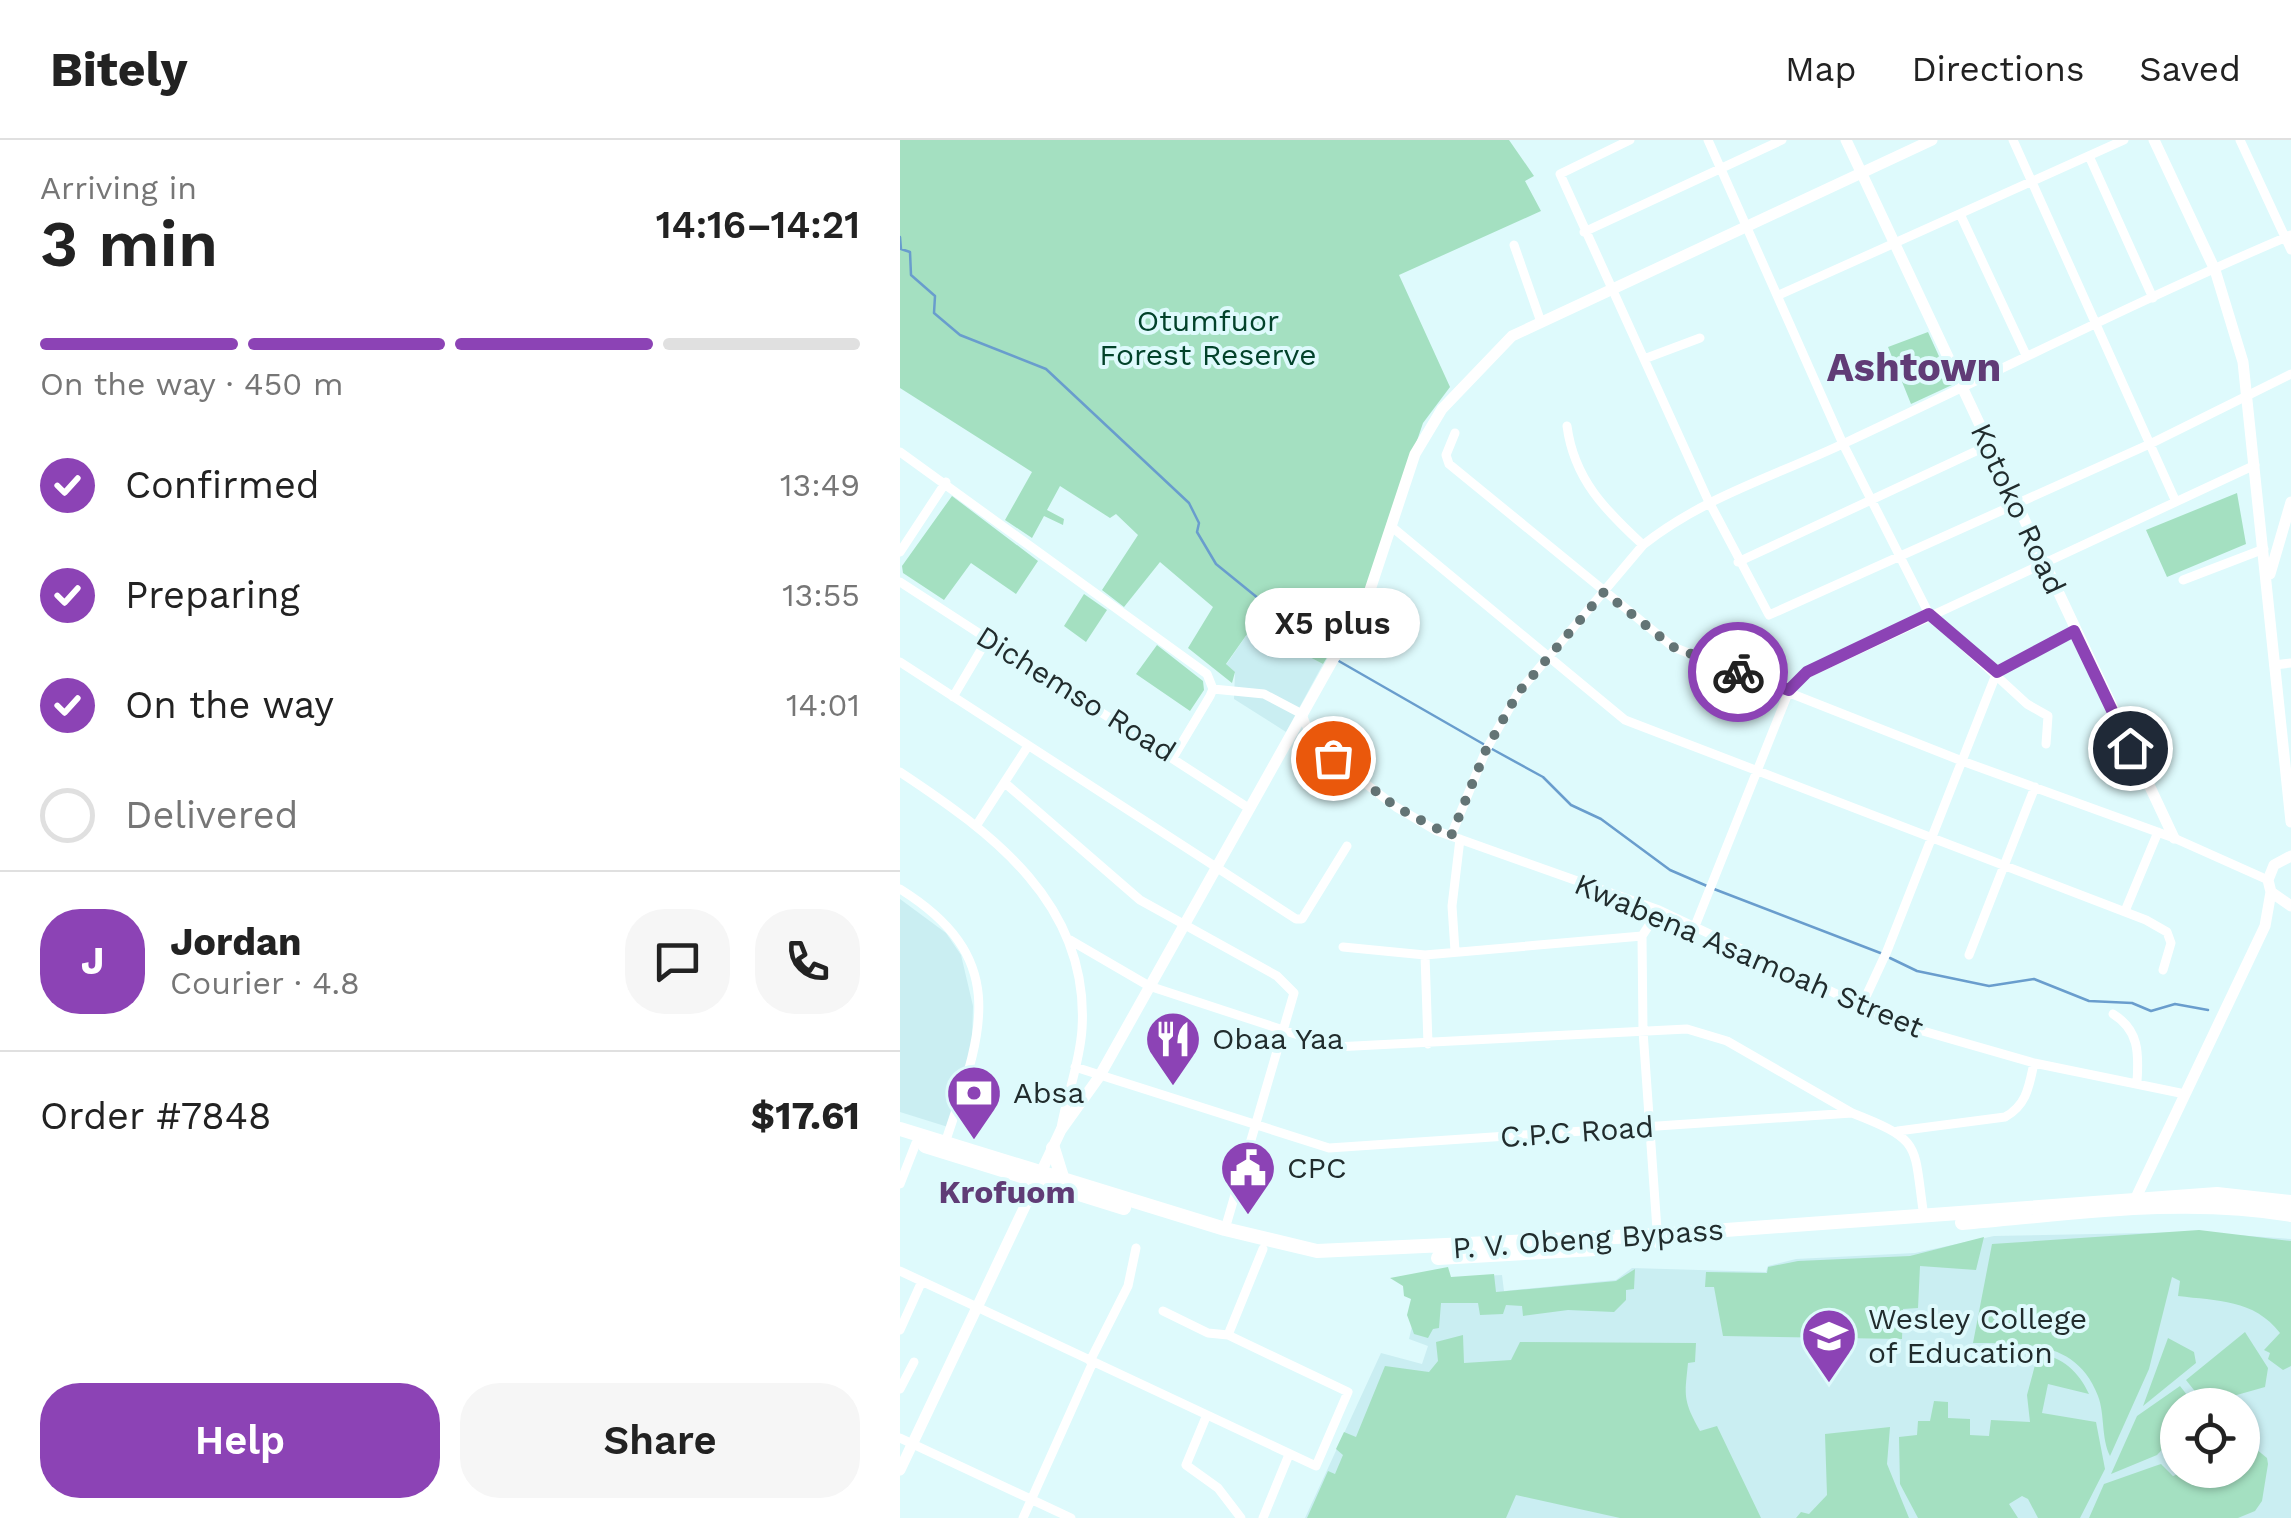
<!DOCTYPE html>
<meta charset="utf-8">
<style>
:root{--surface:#fff;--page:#f6f6f6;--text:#222;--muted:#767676;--line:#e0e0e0;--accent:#8c43b5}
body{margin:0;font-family:"Work Sans",sans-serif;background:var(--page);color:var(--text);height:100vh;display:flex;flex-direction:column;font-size:38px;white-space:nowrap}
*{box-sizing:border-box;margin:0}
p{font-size:32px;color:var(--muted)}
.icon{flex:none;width:55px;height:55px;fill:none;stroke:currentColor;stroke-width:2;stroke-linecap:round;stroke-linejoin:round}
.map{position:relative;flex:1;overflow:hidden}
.side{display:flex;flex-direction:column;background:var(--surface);width:900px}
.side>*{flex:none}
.buttons{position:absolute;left:1260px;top:1248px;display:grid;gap:20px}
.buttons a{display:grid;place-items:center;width:100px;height:100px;border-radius:50%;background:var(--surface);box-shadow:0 2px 8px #0004;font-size:50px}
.pin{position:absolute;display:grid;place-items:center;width:85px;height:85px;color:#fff;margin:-42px;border:5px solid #fff;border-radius:50%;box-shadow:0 2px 10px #0007}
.courier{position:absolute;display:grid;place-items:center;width:100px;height:100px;margin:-50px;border:8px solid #8c43b5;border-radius:50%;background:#fff;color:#222;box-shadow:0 2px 12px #0007}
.bubble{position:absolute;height:70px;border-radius:35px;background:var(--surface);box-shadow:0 2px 8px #0004;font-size:32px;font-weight:600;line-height:70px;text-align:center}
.overview em{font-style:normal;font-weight:600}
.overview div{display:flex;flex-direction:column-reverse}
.overview{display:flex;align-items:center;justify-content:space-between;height:170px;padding:0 40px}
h1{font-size:65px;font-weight:600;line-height:75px}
.bar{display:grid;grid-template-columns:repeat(4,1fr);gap:15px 10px;align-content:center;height:120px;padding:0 40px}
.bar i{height:12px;border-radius:8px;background:var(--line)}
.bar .current{background:var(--accent)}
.bar p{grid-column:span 4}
.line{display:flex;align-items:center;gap:25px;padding:0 40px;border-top:2px solid var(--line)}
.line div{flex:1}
.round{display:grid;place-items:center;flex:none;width:105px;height:105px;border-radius:40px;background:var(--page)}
ol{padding:0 40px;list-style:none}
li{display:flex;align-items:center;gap:30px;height:110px}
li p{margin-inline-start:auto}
li .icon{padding:10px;border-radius:50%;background:var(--accent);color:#fff;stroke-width:4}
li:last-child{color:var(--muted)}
li i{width:55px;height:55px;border:5px solid var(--line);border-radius:50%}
.button{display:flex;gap:20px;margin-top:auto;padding:20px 40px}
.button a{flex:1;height:115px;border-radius:40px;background:var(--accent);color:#fff;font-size:40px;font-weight:600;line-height:115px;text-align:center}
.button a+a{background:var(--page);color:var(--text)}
header{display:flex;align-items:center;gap:60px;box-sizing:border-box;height:140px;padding:0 50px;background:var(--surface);border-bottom:2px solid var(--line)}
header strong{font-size:48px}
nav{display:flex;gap:55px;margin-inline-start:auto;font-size:35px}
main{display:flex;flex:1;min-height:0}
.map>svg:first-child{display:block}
</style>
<header>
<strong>Bitely</strong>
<nav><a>Map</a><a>Directions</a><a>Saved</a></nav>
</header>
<main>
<section class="side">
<div class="overview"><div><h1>3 min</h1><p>Arriving in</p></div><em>14:16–14:21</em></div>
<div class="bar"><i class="current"></i><i class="current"></i><i class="current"></i><i></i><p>On the way · 450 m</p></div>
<ol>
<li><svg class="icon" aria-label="check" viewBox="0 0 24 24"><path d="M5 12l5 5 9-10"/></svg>Confirmed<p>13:49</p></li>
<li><svg class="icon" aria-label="check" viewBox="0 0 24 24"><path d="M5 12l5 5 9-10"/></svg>Preparing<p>13:55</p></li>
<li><svg class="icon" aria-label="check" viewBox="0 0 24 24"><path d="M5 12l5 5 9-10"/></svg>On the way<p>14:01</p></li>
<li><i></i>Delivered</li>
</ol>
<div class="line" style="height:180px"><b class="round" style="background:var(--accent);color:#fff">J</b><div><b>Jordan</b><p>Courier · 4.8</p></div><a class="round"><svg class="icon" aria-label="chat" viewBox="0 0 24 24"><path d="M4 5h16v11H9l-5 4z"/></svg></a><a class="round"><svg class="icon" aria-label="phone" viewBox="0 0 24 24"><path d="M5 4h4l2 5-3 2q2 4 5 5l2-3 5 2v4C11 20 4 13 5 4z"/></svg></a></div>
<div class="line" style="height:130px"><div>Order #7848</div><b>$17.61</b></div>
<div class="button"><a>Help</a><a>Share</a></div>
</section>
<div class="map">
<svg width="1391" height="1378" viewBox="0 0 1391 1378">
<rect width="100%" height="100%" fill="#defafc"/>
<path fill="#caeef2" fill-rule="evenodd" d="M352 487 423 524 386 592 334 559 335 533 326 525Z
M0 759 46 793 61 815 73 866 72 904 48 987 0 972Z
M1295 1092 1391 1099V1378H405L481 1213 522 1224 528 1206 509 1199 523 1139 602 1135 604 1151 716 1140 732 1128 866 1132 868 1126 896 1119 1015 1113 1094 1096ZM1278 1265H1342V1330H1278Z"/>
<path fill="#a4e0c1" d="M0 0H609L634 36 625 41 641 71 499 135 550 247 523 283 465 454 423 524 352 487 326 524 335 532 332 543 288 508 313 467 260 422 224 467 202 450 238 395 216 374 210 378 160 346 147 370 164 379 163 385 144 376 132 398 105 380 132 332 0 248Z
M1028 192 1052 245 1011 264 988 207Z
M1337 353 1346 404 1267 437 1246 390Z
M52 356 138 421 116 454 71 423 44 460 3 433 2 426Z
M184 454 207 470 186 502 164 486Z
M257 505 303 541 304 550 290 571 236 534Z
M1299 1090 1391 1101V1226L1383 1230 1368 1219 1370 1213 1364 1210 1380 1193C1354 1159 1317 1161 1278 1156L1280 1141 1272 1137 1249 1229 1210 1316C1201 1298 1205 1274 1198 1256 1176 1199 1124 1204 1073 1203L1092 1104Z
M1084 1097 1076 1130 1020 1126 1018 1168 1003 1169 1002 1199 823 1196 814 1147H805L806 1132 867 1133 868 1127 898 1121 1010 1116Z
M548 1127 551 1137 594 1134 596 1152 716 1141 735 1129 734 1149 726 1150V1160L714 1172 668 1170 623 1176 622 1166 606 1165 603 1174 580 1175 578 1163H541L539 1188 533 1189 528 1198 514 1194 507 1175 511 1159 504 1156 503 1146 490 1138Z
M1345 1192 1368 1228 1365 1247 1305 1264 1286 1240Z
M563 1195 564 1223 611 1220 620 1202 796 1203 795 1222 788 1223C785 1255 782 1259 800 1291L817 1286 861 1378H720L616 1355 606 1378H407L428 1331 435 1334 443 1315 436 1309 444 1292 456 1297 485 1226 529 1232 538 1221 536 1202Z
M1268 1198 1294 1212 1296 1223 1243 1266Z
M1138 1214C1162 1216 1179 1232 1189 1254L1148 1244 1142 1273 1196 1282 1205 1329 1180 1378H1138L1128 1359 1122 1356 1109 1364 1118 1378H1018L1000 1344 999 1297 1017 1295 1018 1281H1030L1034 1261 1048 1262V1278L1070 1279V1295L1089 1296 1091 1280 1130 1282 1127 1255Z
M1280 1246 1295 1265H1278L1277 1294 1257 1315 1211 1334 1237 1276Z
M1350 1286V1304L1367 1318 1368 1324 1362 1361 1355 1371 1338 1378H1189L1204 1344 1255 1326 1261 1324 1273 1336 1289 1330H1342L1343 1288Z
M990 1287 987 1324 1009 1378H896L901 1372 909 1374 927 1355 925 1294Z"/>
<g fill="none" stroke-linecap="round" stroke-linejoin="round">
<path stroke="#699dcd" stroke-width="2.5" d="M0 97 1 109 10 112 11 135 35 156 34 173 60 195 146 229 289 363 299 383 297 392 316 424 364 463V477L430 516
M437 520 585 605
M592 609 643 637 671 665 701 679 770 730 807 746
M814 749 983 814
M990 818 1017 831 1089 846 1134 839 1189 861 1232 863 1251 871 1275 864 1308 870"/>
<path stroke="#fff" stroke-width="9" d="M730 0 660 34 808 360 869 475 1252 303 1391 234
M808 0 943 304 1029 474 1127 564 1148 576 1146 604
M1113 0 1276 362
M1340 0 1391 110
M1189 16 1253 158
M1060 74 1126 215
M684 92 882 0
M614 105 641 182
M879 155 1224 0
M744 219 800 198
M667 286C674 339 705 370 743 405
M555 293 546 315 549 324 773 507 1062 621 1274 698 1368 740
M0 312 307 534 313 549 310 556 274 616
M492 387 725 580 1246 780 1267 792 1271 803 1263 830
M0 412 46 342
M838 422 1087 306
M1283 440 1364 409
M0 442 350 669
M0 522 396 779H402L447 706
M1374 525 1391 523
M313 549 364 554 402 574 413 603 496 667 537 691 759 770 1002 885 1134 923 1285 954
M53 557 88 498
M0 632C92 693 190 764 182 889 180 922 167 955 161 988
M105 643 240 760 377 836 394 853 325 1089
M78 683 128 606
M551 696 586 610 618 553 743 405C805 356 876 336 947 302 1095 233 1241 159 1391 95
M0 749C114 820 81 895 45 1003
M1225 771 1258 692
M795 786 889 551 900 537 1355 325
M170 800 249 846 435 907 787 889 827 901 952 973
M443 807 525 815 742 796
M555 811 552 766 560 699
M525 815 528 904
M1069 815 1135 647
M962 865 987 811 1097 532 1174 491
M1213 874C1239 890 1239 913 1237 942
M175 927 429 1008 952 973C1024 1001 1013 1004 1024 1077
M998 991 1105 977C1127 965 1129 946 1134 923
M0 1044 16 1003
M89 1051H105L130 1062
M758 1104 743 891 742 796 759 770
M0 1131 416 1326 448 1252 328 1195 308 1193 263 1171
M0 1190 22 1141
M328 1195 363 1109
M190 1221 228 1146 236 1108
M0 1249 14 1222
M306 1277 286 1325 318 1348 341 1378
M0 1298 171 1378
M123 1378 193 1222
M363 1378 388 1317"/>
<path stroke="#fff" stroke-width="11" d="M946 0 1274 698
M1254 0 1315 130 1343 222 1391 682
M1370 434 1391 362
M1391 716 1374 725 1368 740 1371 752 1391 766
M1232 1066 1365 786 1371 752
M0 1330 161 990 199 937 467 459 515 314 542 269 612 196 1032 0"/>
<path stroke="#fff" stroke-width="14" d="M0 989 325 1089 417 1111 758 1095 1317 1054 1391 1062
M25 1006 224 1068
M153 1008 163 1040
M1062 1083C1169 1074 1284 1056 1391 1075
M538 1118 696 1109"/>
</g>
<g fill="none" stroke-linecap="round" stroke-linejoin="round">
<path stroke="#637475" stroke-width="10" stroke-dasharray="0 18" d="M433 618 496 667 551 696 586 610 618 553 704 452 773 507 838 532"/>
<path stroke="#8c43b5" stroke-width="12" d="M838 532 889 550 907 532 1029 474 1097 532 1174 491 1230 608"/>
</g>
<defs>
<g id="restaurant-pin" transform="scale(2.875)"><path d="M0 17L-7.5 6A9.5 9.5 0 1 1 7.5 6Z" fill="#8c43b5" stroke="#defafc"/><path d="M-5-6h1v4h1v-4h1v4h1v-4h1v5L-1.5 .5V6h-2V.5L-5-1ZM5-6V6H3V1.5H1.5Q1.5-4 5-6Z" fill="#fff"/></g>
<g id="bank-pin" transform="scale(2.875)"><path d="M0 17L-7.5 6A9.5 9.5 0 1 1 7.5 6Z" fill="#8c43b5" stroke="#defafc"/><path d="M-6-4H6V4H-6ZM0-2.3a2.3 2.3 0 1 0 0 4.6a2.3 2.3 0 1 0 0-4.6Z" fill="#fff"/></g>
<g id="civic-pin" transform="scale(2.875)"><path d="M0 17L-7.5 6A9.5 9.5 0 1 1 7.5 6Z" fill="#8c43b5" stroke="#defafc"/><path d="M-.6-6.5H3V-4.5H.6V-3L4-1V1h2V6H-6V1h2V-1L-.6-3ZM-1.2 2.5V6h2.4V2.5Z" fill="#fff"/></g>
<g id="university-pin" transform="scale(2.875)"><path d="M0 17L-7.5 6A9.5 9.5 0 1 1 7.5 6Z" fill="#8c43b5" stroke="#defafc"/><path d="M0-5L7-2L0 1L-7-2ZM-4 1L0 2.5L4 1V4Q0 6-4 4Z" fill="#fff"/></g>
</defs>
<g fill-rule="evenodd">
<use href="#restaurant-pin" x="273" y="899"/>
<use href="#bank-pin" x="74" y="953"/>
<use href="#civic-pin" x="348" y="1028"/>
<use href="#university-pin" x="929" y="1196"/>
</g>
<g text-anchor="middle" stroke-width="8" stroke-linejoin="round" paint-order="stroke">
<g font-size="30" fill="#02422a" stroke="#defafc">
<text x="308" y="191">Otumfuor<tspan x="308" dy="34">Forest Reserve</tspan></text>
</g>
<g font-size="30" fill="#212c2d" stroke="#defafc">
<text transform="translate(1118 369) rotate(65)" y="10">Kotoko Road</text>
<text transform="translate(176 554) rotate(32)" y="10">Dichemso Road</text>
<text transform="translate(849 816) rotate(23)" y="10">Kwabena Asamoah Street</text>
<text transform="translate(677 992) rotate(-4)" y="10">C.P.C Road</text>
<text transform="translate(688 1099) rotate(-4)" y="10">P. V. Obeng Bypass</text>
</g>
<g font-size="30" fill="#212c2d" stroke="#defafc" text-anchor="start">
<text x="312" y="909">Obaa Yaa</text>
<text x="113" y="963">Absa</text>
<text x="387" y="1038">CPC</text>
<text x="968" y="1189">Wesley College<tspan x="968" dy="34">of Education</tspan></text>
</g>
<g font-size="32" font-weight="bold" fill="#603c76" stroke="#defafc">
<text x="107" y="1063">Krofuom</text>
</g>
<g font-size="40" font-weight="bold" fill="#603c76" stroke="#defafc">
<text x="1014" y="241">Ashtown</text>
</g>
</g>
</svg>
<div class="buttons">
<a><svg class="icon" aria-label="locate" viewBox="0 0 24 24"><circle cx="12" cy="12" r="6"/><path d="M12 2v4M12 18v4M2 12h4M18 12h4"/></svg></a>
</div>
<div class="pin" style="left:433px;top:618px;background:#ea580c"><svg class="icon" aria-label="bag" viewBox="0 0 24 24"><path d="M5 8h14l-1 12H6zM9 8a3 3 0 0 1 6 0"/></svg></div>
<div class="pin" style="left:1230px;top:608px;background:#1f2937"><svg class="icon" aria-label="home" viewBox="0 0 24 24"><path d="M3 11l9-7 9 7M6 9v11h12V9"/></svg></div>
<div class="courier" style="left:838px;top:532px"><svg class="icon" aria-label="bike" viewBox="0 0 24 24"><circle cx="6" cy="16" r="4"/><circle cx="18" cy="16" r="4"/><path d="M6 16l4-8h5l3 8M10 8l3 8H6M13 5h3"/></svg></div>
<div class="bubble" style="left:345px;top:448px;width:175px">X5 plus</div>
</div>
</main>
